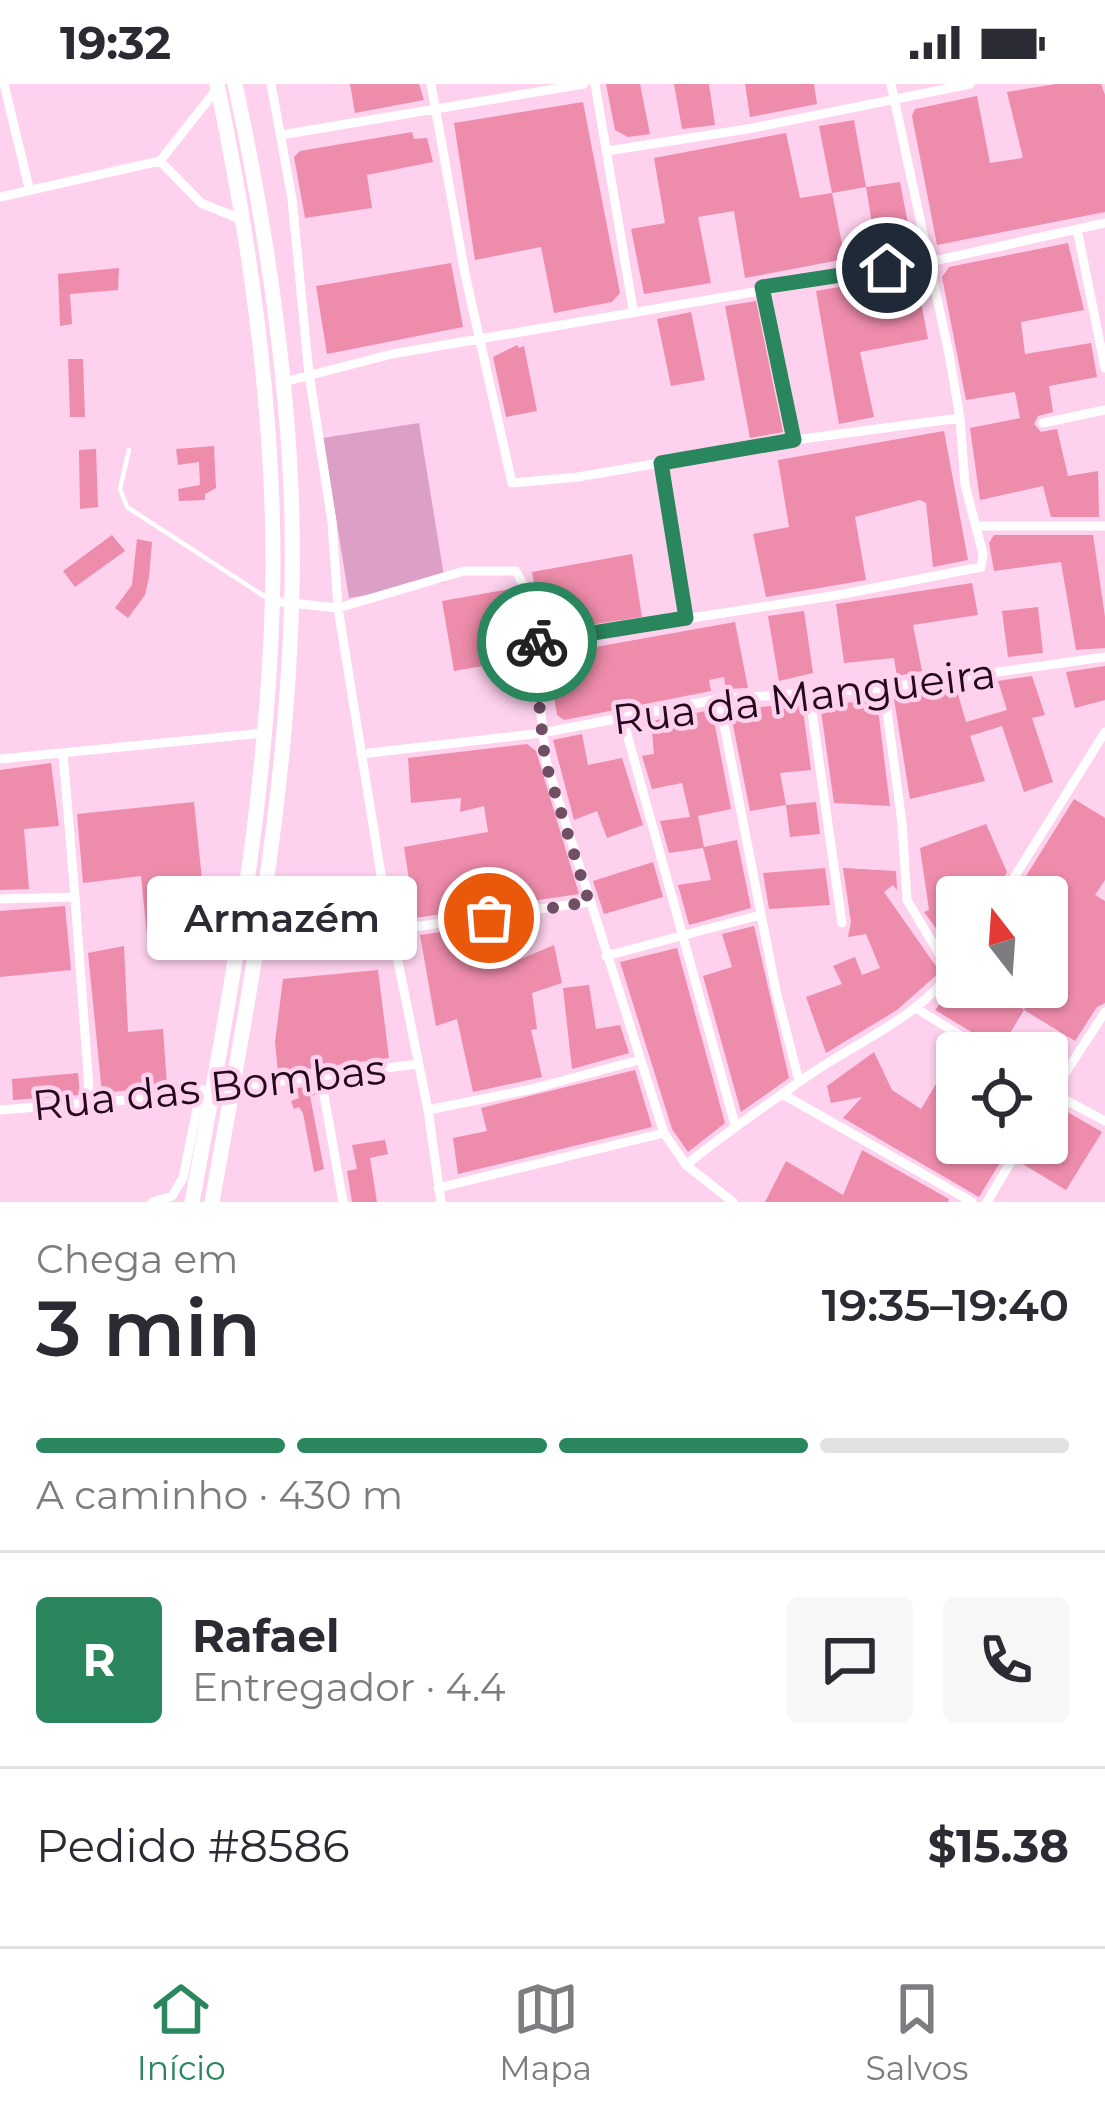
<!DOCTYPE html>
<html lang="pt">
<meta charset="utf-8">
<style>
:root{--surface:#fff;--page:#f7f7f7;--text:#2b2b33;--muted:#7c7c81;--line:#e1e1e2;--accent:#29865d}
body{margin:0;font-family:Montserrat,sans-serif;background:var(--page);color:var(--text);height:100vh;display:flex;flex-direction:column;font-size:45px;white-space:nowrap}
*{box-sizing:border-box;margin:0}
p{font-size:39px;color:var(--muted)}
.icon{flex:none;width:66px;height:66px;fill:none;stroke:currentColor;stroke-width:2;stroke-linecap:round;stroke-linejoin:round}
.map{position:relative;height:1118px;overflow:hidden}
.panel{display:flex;flex-direction:column;background:var(--surface);flex:1}
.panel>*{flex:none}
.needle{width:78px;rotate:343deg}
.tools{position:absolute;left:936px;top:792px;display:grid;gap:24px}
.tools a{display:grid;place-items:center;width:132px;height:132px;border-radius:12px;background:var(--surface);box-shadow:0 3px 9px #0004;font-size:60px}
.pin{position:absolute;display:grid;place-items:center;width:102px;height:102px;color:#fff;margin:-51px;border:6px solid #fff;border-radius:50%;box-shadow:0 3px 12px #0007}
.courier{position:absolute;display:grid;place-items:center;width:120px;height:120px;margin:-60px;border:9px solid #29865d;border-radius:50%;background:#fff;color:#222;box-shadow:0 3px 15px #0007}
.bubble{position:absolute;height:84px;border-radius:12px;background:var(--surface);box-shadow:0 3px 9px #0004;font-size:39px;font-weight:600;line-height:84px;text-align:center}
.head em{font-style:normal;font-weight:600}
.head div{display:flex;flex-direction:column-reverse}
.head{display:flex;align-items:center;justify-content:space-between;height:204px;padding:0 36px}
h1{font-size:78px;font-weight:600;line-height:90px}
.bar{display:grid;grid-template-columns:repeat(4,1fr);gap:18px 12px;align-content:center;height:144px;padding:0 36px}
.bar i{height:15px;border-radius:9px;background:var(--line)}
.bar .current{background:var(--accent)}
.bar p{grid-column:span 4}
.line{display:flex;align-items:center;gap:30px;padding:0 36px;border-top:3px solid var(--line)}
.line div{flex:1}
.round{display:grid;place-items:center;flex:none;width:126px;height:126px;border-radius:12px;background:var(--page)}
.status{display:flex;justify-content:space-between;align-items:center;height:84px;padding:0 60px;background:var(--surface);direction:ltr}
.status svg{height:33px;fill:currentColor}
.tabs{display:flex;justify-content:space-around;align-items:center;height:168px;border-top:3px solid var(--line);background:var(--surface);font-size:33px;color:var(--muted)}
.tabs a{display:grid;justify-items:center;gap:6px}
.tabs .current{color:var(--accent)}
.map>svg:first-child{display:block}
</style>
<div class="status"><b>19:32</b><svg viewBox="0 0 49 12"><path d="M0 12V9h3v3zM5 12V6h3v6zM10 12V3h3v9zM15 12V0h3v12zM26 1h20v11H26zM47 4h2v5h-2z"/></svg></div>
<div class="map">
<svg width="1105" height="1118" viewBox="0 0 1105 1118">
<rect width="100%" height="100%" fill="#fed1ee"/>
<path fill="#dca0c7" d="M419 339 445 498 349 514 323 354Z"/>
<path fill="#ee8cab" d="M350 0H419L424 16 355 29Z
M606 0H640L650 50 628 53 615 46Z
M674 0H709L715 41 682 45Z
M745 0H814L817 20 750 33Z
M1056 0H1101L1105 11V128L937 161 912 32 915 25 977 12 990 79 1023 74 1007 8Z
M583 18 620 209 612 218 554 229 541 163 475 176 454 39Z
M854 36 866 103 832 109 819 42Z
M412 48 414 55 427 54 433 78 367 91 372 124 305 134 294 73 300 67Z
M786 49 800 114 832 109 845 175 745 194 734 127 698 133 711 199 644 210 631 145 665 139 654 74Z
M900 98 912 161 905 167 877 170 866 103Z
M1068 159 1084 226 1021 238 1025 270 1091 259 1097 293 1049 302 1053 328 1038 332 1034 340 1041 348 1057 345 1068 392 1098 387 1099 433H1051L1043 402 980 416 970 344 1020 334 1015 308 966 316 942 193 949 183Z
M451 179 463 243 327 270 316 202Z
M119 184 118 206 70 210 72 240 60 242 58 190Z
M909 191 917 197 928 255 860 268 874 333 839 340 816 207Z
M756 217 783 348 750 354 725 222Z
M691 228 705 296 671 302 657 235Z
M517 261 519 264 524 262 537 327 506 333 493 273Z
M68 275H83L85 333H70Z
M944 347 968 476 933 483 926 419 920 416 855 433 866 496 766 513 753 450 789 443 778 376Z
M214 362 216 404 205 410V416L179 417 178 405 200 401 199 378 178 381 176 365Z
M96 365 98 423 80 425 79 366Z
M112 451 125 467 75 503 63 487Z
M994 451H1093L1105 533V564L1076 566 1061 478 994 487 989 459Z
M137 455 152 458 149 493 145 511 128 534 115 524 132 501Z
M632 470 642 533 542 548 532 488Z
M972 499 978 531 913 541 922 587 897 592 894 574 844 579 836 520Z
M510 505 524 575 454 587 442 517Z
M1038 523 1043 569 1008 573 1002 527Z
M804 527 813 589 779 597 768 532Z
M735 538 748 604 726 605 724 593 709 596 711 607 564 636 557 631 548 578 551 571Z
M1105 582V616L1075 624 1066 588Z
M1032 592 1045 631 1032 634 1053 698 1024 708 1002 642 970 652 985 697 910 715 894 615 956 603 966 638 1007 626 998 597Z
M877 617 890 722 834 719 820 620Z
M802 619 811 686 780 689 786 721 750 727 730 626Z
M712 626 731 725 698 732 704 763 737 756 751 824 689 841 678 801 711 796 703 764 669 769 660 737 690 733 682 699 652 705 642 672 654 670 651 637Z
M582 650 588 681 622 674 643 741 607 754 597 727 574 736 553 656Z
M527 660 536 667 579 810 415 834 404 763 488 748 484 722 460 728 461 714 411 719 408 674Z
M51 679 59 742 24 745 29 805 0 806V686Z
M1074 715 1105 734V796L1095 811 1105 817V919L1097 923 1075 957 1024 926 1037 903H1047V813H1013Z
M194 718 208 853 148 861 141 792 83 799 77 730Z
M816 718 820 750 790 753 786 721Z
M986 740 1007 788 993 813H957V873L924 828 929 826 920 764Z
M653 778 663 813 604 830 593 797Z
M825 784 830 821 769 825 763 789Z
M843 784 896 787 897 806 893 801 884 808 940 888 897 926 826 969 806 913 842 900 833 882 855 873 862 891 880 884 866 850 848 853 851 838Z
M65 822 71 886 0 893V827Z
M489 841 500 884 554 861 562 899 532 909 537 945 531 946 542 993 473 1008 457 935 436 942 420 851Z
M754 842 789 994 741 1028 703 892 732 883 722 850Z
M124 862 128 948 163 945 167 1002 102 1009 88 869Z
M677 864 725 1039 688 1068 672 1045 620 878Z
M378 886 389 974 278 989 275 958 283 895Z
M589 901 596 945 620 941 629 969 572 985 563 904Z
M954 903H994L1024 926 998 969 993 961 935 926Z
M957 965V1033L952 1041 957 1043V1059H1012L979 1113 843 1034 862 1013 831 1019 827 1002 874 968 892 1006 921 1025Z
M635 986 652 1043 458 1090 453 1054 487 1047 481 1024Z
M78 989 80 1011 13 1016 12 995Z
M313 1002 315 1011 310 1012 324 1085 314 1088 303 1029 299 1023 294 1025 291 1017 299 1014 296 1004Z
M1057 1022 1102 1048 1066 1106 1021 1079 1031 1059H1047V1038Z
M385 1056 388 1070 370 1074 377 1118H352L347 1087 357 1085 352 1061Z
M862 1066 949 1115 948 1118H765L786 1077 843 1111Z"/>
<g fill="none" stroke-linecap="round" stroke-linejoin="round">
<path stroke="#fff" stroke-width="4.5" d="M129 366 120 405 127 423 267 514"/>
<path stroke="#fff" stroke-width="9" d="M4 0 29 104
M271 0 292 115 309 290 332 438 338 524 383 803 428 1026 441 1118
M431 0 465 190 512 399 578 393 794 356 960 334
M595 0 633 225
M281 51 584 0
M607 67 753 44 970 0
M160 77 201 119 245 137
M160 77 216 6
M0 113 160 77
M1077 145 1105 284
M762 203 794 356
M284 298 392 270 929 178 1105 139
M1043 339 1105 326
M661 379 686 534
M976 442H1105
M272 517 338 524 464 487H516L526 506 532 545 546 677 664 1049 686 1081 733 1118
M533 559 838 511 981 483 983 470 965 401 960 334 949 270 891 0
M884 604 902 739 907 816 951 890
M809 607 842 839
M719 615 776 907 799 997
M622 632 735 1041
M361 670 542 649 719 615 884 604 1105 573
M0 675 263 649
M75 813 90 1019
M1002 813 1105 648
M0 815 75 813 63 669
M263 822 330 815 383 803
M393 846 588 818
M606 872 760 831
M916 924 988 969
M321 994 343 1118
M1047 1006 1105 1037
M784 1011 972 1118
M1047 1017 1105 928
M0 1026 139 1015 418 980
M428 1026 532 1005 639 976
M686 1081C722 1051 761 1025 799 998 854 958 913 939 957 882
M438 1104 664 1049
M152 1118 172 1112 183 1094 201 1005
M987 1118 1022 1059"/>
<path stroke="#fff" stroke-width="15" d="M192 1118C231 907 272 693 273 478 273 317 250 157 217 0
M212 1118C254 883 301 645 291 405 285 268 264 134 235 0"/>
</g>
<g fill="none" stroke-linecap="round" stroke-linejoin="round">
<path stroke="#704f65" stroke-width="12" stroke-dasharray="0 21.6" d="M489 834 589 818 545 677 533 559 537 558"/>
<path stroke="#29865d" stroke-width="15" d="M537 558 686 534 661 379 794 356 762 203 887 184"/>
</g>
<g text-anchor="middle" stroke-width="9" stroke-linejoin="round" paint-order="stroke">
<g font-size="42" fill="#23091b" stroke="#fed1ee">
<text transform="translate(804 612) rotate(-7)" y="15">Rua da Mangueira</text>
<text transform="translate(209 1003) rotate(-6)" y="15">Rua das Bombas</text>
</g>
</g>
</svg>
<div class="tools">
<a><svg class="needle" viewBox="-14 -14 28 28"><path d="M0-13l5 13h-10z" fill="#e53935"/><path d="M0 13l5-13h-10z" fill="#7c7c81"/></svg></a>
<a><svg class="icon" aria-label="locate" viewBox="0 0 24 24"><circle cx="12" cy="12" r="6"/><path d="M12 2v4M12 18v4M2 12h4M18 12h4"/></svg></a>
</div>
<div class="pin" style="left:489px;top:834px;background:#ea580c"><svg class="icon" aria-label="bag" viewBox="0 0 24 24"><path d="M5 8h14l-1 12H6zM9 8a3 3 0 0 1 6 0"/></svg></div>
<div class="pin" style="left:887px;top:184px;background:#1f2937"><svg class="icon" aria-label="home" viewBox="0 0 24 24"><path d="M3 11l9-7 9 7M6 9v11h12V9"/></svg></div>
<div class="courier" style="left:537px;top:558px"><svg class="icon" aria-label="bike" viewBox="0 0 24 24"><circle cx="6" cy="16" r="4"/><circle cx="18" cy="16" r="4"/><path d="M6 16l4-8h5l3 8M10 8l3 8H6M13 5h3"/></svg></div>
<div class="bubble" style="left:147px;top:792px;width:270px">Armazém</div>
</div>
<section class="panel">
<div class="head"><div><h1>3 min</h1><p>Chega em</p></div><em>19:35–19:40</em></div>
<div class="bar"><i class="current"></i><i class="current"></i><i class="current"></i><i></i><p>A caminho · 430 m</p></div>
<div class="line" style="height:216px"><b class="round" style="background:var(--accent);color:#fff">R</b><div><b>Rafael</b><p>Entregador · 4.4</p></div><a class="round"><svg class="icon" aria-label="chat" viewBox="0 0 24 24"><path d="M4 5h16v11H9l-5 4z"/></svg></a><a class="round"><svg class="icon" aria-label="phone" viewBox="0 0 24 24"><path d="M5 4h4l2 5-3 2q2 4 5 5l2-3 5 2v4C11 20 4 13 5 4z"/></svg></a></div>
<div class="line" style="height:156px"><div>Pedido #8586</div><b>$15.38</b></div>
</section>
<nav class="tabs">
<a class="current"><svg class="icon" aria-label="home" viewBox="0 0 24 24"><path d="M3 11l9-7 9 7M6 9v11h12V9"/></svg>Início</a>
<a><svg class="icon" aria-label="map" viewBox="0 0 24 24"><path d="M3 6l6-2 6 2 6-2v14l-6 2-6-2-6 2zM9 4v14M15 6v14"/></svg>Mapa</a>
<a><svg class="icon" aria-label="saved" viewBox="0 0 24 24"><path d="M7 4h10v16l-5-4-5 4z"/></svg>Salvos</a>
</nav>
